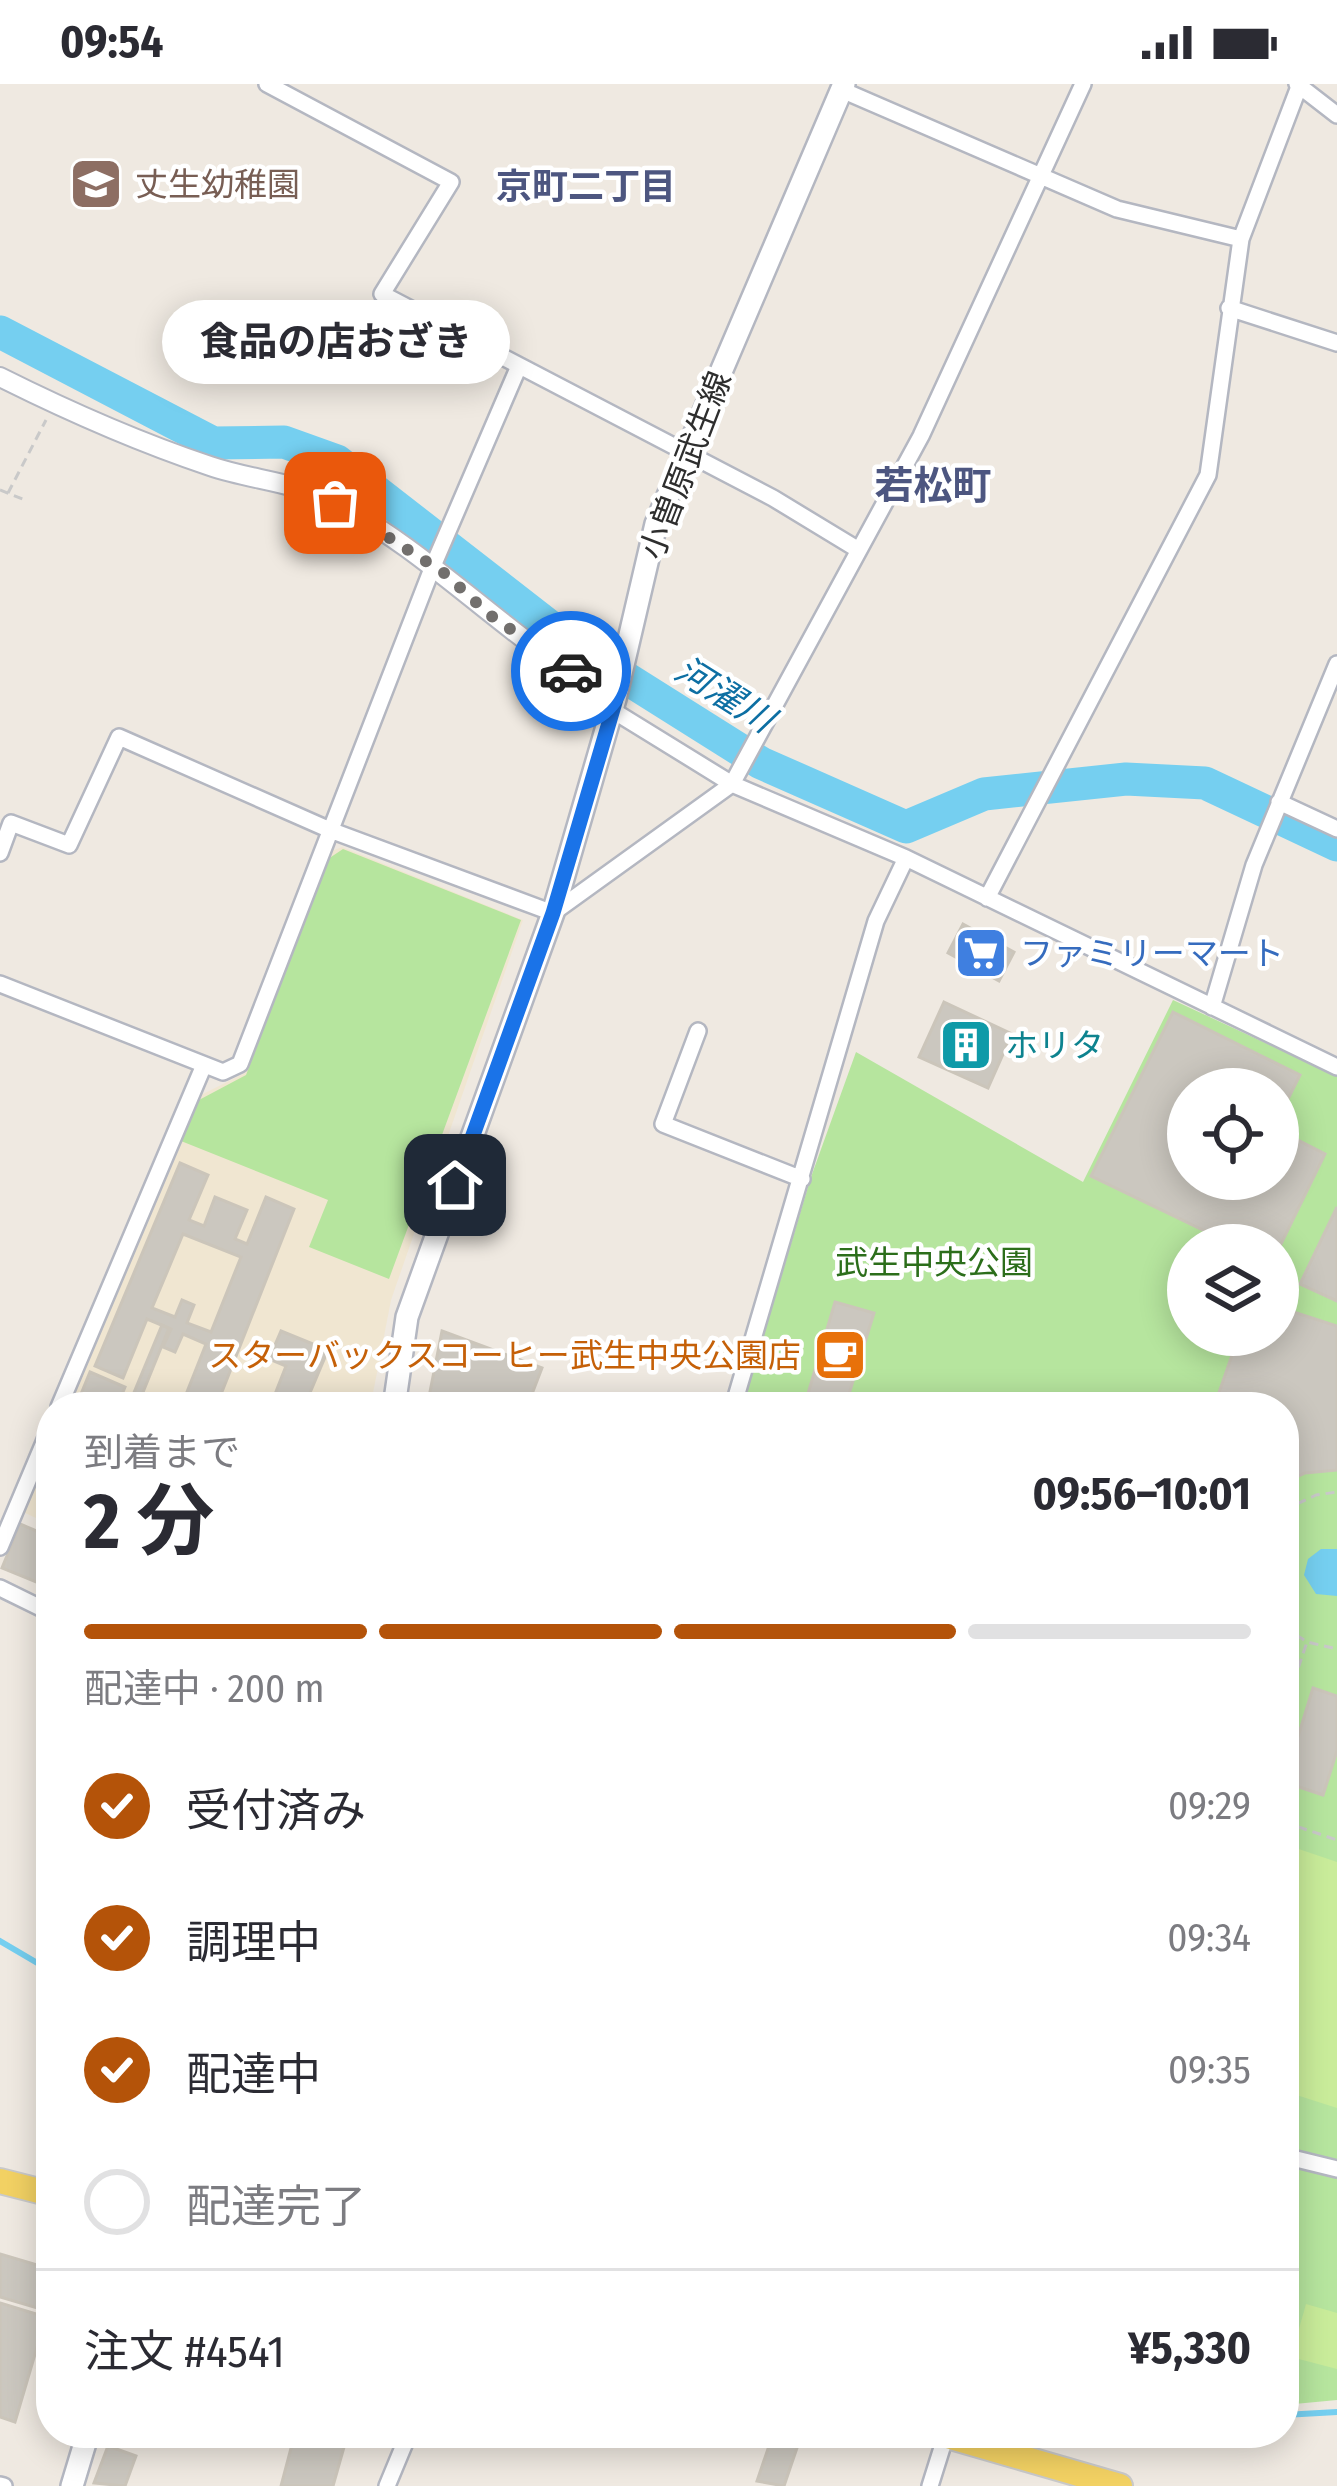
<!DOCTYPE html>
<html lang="ja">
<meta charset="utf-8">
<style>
:root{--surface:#fff;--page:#f7f7f7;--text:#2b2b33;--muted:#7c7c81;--line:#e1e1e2;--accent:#b45309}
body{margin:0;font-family:"Fira Sans Condensed","Noto Sans JP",sans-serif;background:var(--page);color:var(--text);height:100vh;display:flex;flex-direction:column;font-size:45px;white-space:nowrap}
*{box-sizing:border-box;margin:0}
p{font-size:39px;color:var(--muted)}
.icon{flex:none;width:66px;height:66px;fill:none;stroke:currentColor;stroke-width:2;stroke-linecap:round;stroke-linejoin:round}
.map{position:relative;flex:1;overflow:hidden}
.panel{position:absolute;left:36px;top:1308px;width:1263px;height:1056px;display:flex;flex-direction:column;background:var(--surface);border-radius:48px;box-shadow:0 6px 30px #0003}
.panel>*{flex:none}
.fabs{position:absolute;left:1167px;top:984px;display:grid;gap:24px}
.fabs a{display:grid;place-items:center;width:132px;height:132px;border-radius:50%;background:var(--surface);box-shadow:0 6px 30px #0003;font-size:60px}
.pin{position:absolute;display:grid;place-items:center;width:102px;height:102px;color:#fff;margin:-51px;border-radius:24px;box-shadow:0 6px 18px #0006}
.courier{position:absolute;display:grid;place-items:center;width:120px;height:120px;margin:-60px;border:9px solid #1a73e8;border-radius:50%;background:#fff;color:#222;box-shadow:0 3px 15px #0007}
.bubble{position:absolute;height:84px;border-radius:42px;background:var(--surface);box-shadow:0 6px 30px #0003;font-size:39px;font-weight:700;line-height:84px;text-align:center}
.head em{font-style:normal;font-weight:700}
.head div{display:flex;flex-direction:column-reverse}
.head{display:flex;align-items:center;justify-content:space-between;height:204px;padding:0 48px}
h1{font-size:78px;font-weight:700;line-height:90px}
.bar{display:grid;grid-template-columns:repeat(4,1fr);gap:18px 12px;align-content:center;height:144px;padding:0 48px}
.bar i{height:15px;border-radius:9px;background:var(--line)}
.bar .active{background:var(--accent)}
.bar p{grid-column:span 4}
.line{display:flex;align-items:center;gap:30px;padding:0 48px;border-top:3px solid var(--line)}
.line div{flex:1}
ol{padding:0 48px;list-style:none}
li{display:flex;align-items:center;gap:36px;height:132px}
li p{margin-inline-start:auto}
li .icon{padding:12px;border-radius:50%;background:var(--accent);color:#fff;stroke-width:4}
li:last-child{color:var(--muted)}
li i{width:66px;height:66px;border:6px solid var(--line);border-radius:50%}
.status{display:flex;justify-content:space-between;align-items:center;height:84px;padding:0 60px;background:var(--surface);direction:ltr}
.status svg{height:33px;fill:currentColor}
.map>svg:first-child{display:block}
</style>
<div class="status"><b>09:54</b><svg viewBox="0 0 49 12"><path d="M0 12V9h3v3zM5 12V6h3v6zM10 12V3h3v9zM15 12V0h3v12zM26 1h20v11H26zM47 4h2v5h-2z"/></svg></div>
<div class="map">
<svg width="1337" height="2402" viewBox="0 0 1337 2402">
<rect width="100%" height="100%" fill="#efe9e1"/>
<path fill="#f0e6d1" d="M342 763 523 836 391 1216 373 1309 335 1323H66L197 1013 245 989 329 768Z
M51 1359V1441L23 1428Z"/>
<path fill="#b6e59e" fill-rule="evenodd" d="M343 765 521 836 389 1195 309 1163 328 1116 181 1057 199 1016 246 991 328 775Z
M1173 916 1337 992V2316L1284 2321V1323H742L811 1093 856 968 1083 1098ZM1188 1005H1278V1095H1188ZM1188 1161H1278V1251H1188Z"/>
<path fill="#c9ec9a" d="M1284 1760 1337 1778V2024L1284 2007Z
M1306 2220 1337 2229V2285L1291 2273Z"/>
<path fill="#75cff0" d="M1321 1465H1337V1512L1316 1510 1304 1491 1308 1475Z"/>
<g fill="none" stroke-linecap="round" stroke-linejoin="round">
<path stroke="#75cff0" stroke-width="6" d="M0 1857 51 1887
M1284 2331 1337 2328"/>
<path stroke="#75cff0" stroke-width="33" d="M0 248 213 359 284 358 337 377 575 562 761 679 906 743 984 710 1126 695 1205 699 1337 761"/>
</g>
<path fill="#cbc7bf" stroke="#cbc5ba" stroke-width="3" fill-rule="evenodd" d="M963 840 1014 868 999 897 948 869Z
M944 918 1012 950 988 1004 919 973Z
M1173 928 1300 991 1278 1035V1005H1188V1095H1278V1046L1325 1070 1278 1166V1161H1234L1091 1092Z
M180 1079 208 1091 189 1136 204 1142 215 1113 247 1126 235 1155 247 1160 266 1113 294 1125 216 1323H181L206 1260 183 1250 175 1268 163 1263 171 1245 147 1235 123 1294 95 1282ZM183 1150 241 1173 211 1248 187 1239 194 1221 182 1216 175 1233 152 1224Z
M1337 1123V1217L1300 1200Z
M835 1218 874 1229 845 1323 807 1313Z
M1278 1223 1337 1242V1386L1305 1389 1284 1399V1323H1214L1239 1251H1278Z
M162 1241 169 1244 137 1323H128Z
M281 1247 328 1266 304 1323H270L286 1282 269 1275Z
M442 1247 542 1284 527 1323H427Z
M90 1288 125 1303 117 1323 77 1320Z
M20 1440 51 1453V1504L2 1484Z
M1313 1604 1337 1612V1667L1323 1711 1284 1698Z
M0 2170 51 2185V2228L0 2213Z
M0 2219 46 2233 15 2338 0 2333Z
M295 2349H348L333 2402H281Z
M772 2353 798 2361 784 2402 757 2397Z
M108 2362 136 2372 125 2402 94 2399Z"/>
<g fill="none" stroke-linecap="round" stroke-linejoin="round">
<g stroke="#b4b7c1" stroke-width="20">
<path id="minor" d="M267 0 451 98 382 210 773 414 857 465
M1297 0 1337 31
M842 6 1117 125 1241 155
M1229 224 1337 259
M612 626 732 700 906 774 1337 983
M1279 718 1337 745
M0 769 11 739 69 761 119 653 330 746 553 829 732 700 921 352 1083 0
M987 814 1208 391 1241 155 1300 0
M0 900 223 988 240 980 433 482 519 282
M1212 923 1254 781 1337 580
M698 947 663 1040 802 1095
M59 1323 204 981
M733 1323 876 837 906 774
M0 1463 51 1342
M0 1504 51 1529
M1284 2072 1337 2085
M0 2401 4 2402
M387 2402 409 2349
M930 2402 946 2351"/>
</g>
<g stroke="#b4b7c1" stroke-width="22">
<path id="tertiary" d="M0 293C68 327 138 358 210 382 251 396 291 397 332 417 435 470 513 561 615 615"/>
</g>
<g stroke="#b4b7c1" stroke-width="26">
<path id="secondary" d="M394 1323 407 1233 553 829 615 615 656 440 844 0
M72 2402 88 2349"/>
</g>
<g stroke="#c9c9c9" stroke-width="28">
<path id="primary" d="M0 2097 51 2110
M937 2349 1120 2402"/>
</g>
<path stroke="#c9c9c9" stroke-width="3" stroke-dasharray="9 6" stroke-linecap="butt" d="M0 406 25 416
M8 409 46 336
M1284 1426 1316 1411 1337 1408
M1284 1543 1307 1558 1337 1565
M1284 1626 1307 1558
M1284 1738 1337 1756"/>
<use href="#minor" stroke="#fff" stroke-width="15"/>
<use href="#tertiary" stroke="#fff" stroke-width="18"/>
<use href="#secondary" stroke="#fff" stroke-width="21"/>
<use href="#primary" stroke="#f2d163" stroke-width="24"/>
</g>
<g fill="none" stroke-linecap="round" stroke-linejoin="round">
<path stroke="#726f6d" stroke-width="12" stroke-dasharray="0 21.6" d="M335 419 444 489 490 531 571 587"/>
<path stroke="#1a73e8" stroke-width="15" d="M455 1101 553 829 616 615 571 587"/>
</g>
<defs>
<g id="school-square" transform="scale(2.7)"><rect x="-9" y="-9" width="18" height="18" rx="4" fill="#8d6e63" stroke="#fff"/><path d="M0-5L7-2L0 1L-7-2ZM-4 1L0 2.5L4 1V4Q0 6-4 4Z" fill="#fff"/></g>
<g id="supermarket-square" transform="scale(2.7)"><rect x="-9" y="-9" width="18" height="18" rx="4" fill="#3f7fe0" stroke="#fff"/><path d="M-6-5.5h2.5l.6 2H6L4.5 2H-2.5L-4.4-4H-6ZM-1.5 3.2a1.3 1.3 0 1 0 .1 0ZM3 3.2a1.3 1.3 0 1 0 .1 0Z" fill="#fff"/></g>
<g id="building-square" transform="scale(2.7)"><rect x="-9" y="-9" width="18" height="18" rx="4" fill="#0f9aa8" stroke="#fff"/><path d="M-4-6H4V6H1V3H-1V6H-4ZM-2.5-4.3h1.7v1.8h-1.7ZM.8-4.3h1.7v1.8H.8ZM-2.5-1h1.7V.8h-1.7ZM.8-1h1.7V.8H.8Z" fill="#fff"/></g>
<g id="cafe-square" transform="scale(2.7)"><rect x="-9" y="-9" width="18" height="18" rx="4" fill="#e8710a" stroke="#fff"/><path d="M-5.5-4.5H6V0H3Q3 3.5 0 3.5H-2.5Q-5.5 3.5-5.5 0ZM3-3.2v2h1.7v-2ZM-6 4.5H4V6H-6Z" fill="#fff"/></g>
</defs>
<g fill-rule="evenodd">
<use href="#school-square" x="96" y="100"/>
<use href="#supermarket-square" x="981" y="869"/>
<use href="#building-square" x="966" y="961"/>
<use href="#cafe-square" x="840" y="1271"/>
</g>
<g text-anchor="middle" stroke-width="9" stroke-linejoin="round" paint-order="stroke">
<g font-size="33" fill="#785e54" stroke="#fff" text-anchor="start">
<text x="135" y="112">丈生幼稚園</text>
</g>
<g font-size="33" fill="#2e2e2e" stroke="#fff">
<text transform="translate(685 381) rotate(-69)" y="12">小曽原武生線</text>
</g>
<g font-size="33" fill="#366cbe" stroke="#fff" text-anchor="start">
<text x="1020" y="881">ファミリーマート</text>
</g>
<g font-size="33" fill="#0d838f" stroke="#fff" text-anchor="start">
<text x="1005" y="973">ホリタ</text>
</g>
<g font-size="33" fill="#2c6e1b" stroke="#fff">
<text x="934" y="1190">武生中央公園</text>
</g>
<g font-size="33" fill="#c56008" stroke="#fff" text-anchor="end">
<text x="801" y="1283">スターバックスコーヒー武生中央公園店</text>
</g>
<g font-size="36" font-weight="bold" fill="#4d5680" stroke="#fff">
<text x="586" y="115">京町二丁目</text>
</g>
<g font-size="36" font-style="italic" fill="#0d6fa3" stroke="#fff">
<text transform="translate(725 610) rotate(32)" y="13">河濯川</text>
</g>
<g font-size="39" font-weight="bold" fill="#4d5680" stroke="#fff">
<text x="933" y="415">若松町</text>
</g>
</g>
</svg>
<div class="fabs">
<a><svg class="icon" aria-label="locate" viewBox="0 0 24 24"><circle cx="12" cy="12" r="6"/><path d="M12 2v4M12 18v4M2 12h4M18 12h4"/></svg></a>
<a><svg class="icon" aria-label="layers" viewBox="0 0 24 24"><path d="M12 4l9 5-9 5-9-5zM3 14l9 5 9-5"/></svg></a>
</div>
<div class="pin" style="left:335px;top:419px;background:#ea580c"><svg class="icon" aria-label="bag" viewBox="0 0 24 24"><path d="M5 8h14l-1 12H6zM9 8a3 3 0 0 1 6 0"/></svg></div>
<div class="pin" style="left:455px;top:1101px;background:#1f2937"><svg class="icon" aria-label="home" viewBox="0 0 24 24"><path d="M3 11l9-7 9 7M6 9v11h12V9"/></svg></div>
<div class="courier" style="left:571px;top:587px"><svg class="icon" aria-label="car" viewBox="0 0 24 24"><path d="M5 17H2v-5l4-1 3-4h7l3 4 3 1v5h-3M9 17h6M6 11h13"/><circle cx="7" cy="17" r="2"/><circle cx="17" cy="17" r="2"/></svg></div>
<div class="bubble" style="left:162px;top:216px;width:348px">食品の店おざき</div>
<section class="panel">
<div class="head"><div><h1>2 分</h1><p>到着まで</p></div><em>09:56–10:01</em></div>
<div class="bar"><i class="active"></i><i class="active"></i><i class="active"></i><i></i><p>配達中 · 200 m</p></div>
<ol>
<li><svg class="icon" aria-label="check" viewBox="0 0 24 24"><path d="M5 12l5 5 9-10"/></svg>受付済み<p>09:29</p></li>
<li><svg class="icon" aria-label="check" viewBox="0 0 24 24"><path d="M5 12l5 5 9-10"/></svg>調理中<p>09:34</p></li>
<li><svg class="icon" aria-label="check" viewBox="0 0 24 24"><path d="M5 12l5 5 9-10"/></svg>配達中<p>09:35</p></li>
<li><i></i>配達完了</li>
</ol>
<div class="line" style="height:156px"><div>注文 #4541</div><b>¥5,330</b></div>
</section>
</div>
